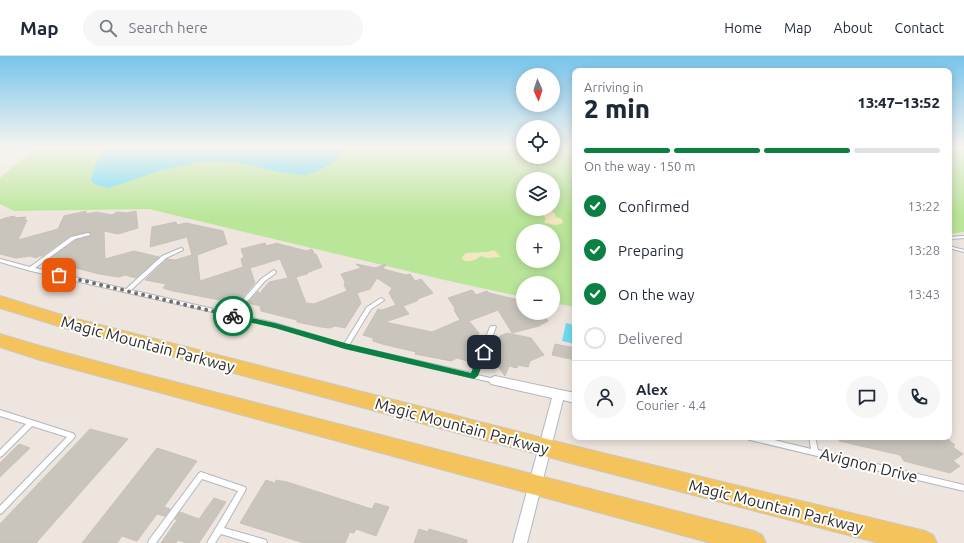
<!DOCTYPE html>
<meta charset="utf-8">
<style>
:root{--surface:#fff;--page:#f6f6f7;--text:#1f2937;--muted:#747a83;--line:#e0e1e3;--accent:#0b8043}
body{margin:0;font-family:Ubuntu,sans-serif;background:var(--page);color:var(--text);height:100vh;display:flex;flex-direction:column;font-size:15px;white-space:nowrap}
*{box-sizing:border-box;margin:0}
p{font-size:13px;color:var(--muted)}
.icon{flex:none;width:22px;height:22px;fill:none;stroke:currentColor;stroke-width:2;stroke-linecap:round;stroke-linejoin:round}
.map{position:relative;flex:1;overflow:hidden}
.sheet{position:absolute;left:572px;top:12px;width:380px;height:372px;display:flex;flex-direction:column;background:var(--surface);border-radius:8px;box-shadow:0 2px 10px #0003}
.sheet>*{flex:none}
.needle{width:26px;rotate:177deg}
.controls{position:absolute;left:516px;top:12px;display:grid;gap:8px}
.controls a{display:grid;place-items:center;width:44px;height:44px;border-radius:50%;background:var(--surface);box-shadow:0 2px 10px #0003;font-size:20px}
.pin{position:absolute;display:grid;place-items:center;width:34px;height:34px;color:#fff;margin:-17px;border-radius:8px;box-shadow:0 2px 6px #0006}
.courier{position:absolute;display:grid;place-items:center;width:40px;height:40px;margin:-20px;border:3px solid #0b8043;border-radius:50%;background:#fff;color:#222;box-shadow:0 1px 5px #0007}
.overview em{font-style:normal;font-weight:800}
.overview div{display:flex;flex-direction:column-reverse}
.overview{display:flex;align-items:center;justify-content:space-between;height:68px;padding:0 12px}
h1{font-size:26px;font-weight:800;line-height:30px}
.bar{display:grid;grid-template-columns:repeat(4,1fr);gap:6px 4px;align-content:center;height:48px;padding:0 12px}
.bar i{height:5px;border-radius:3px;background:var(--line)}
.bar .on{background:var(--accent)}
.bar p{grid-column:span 4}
.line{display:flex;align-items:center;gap:10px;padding:0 12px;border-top:1px solid var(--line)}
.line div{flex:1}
.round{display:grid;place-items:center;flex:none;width:42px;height:42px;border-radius:21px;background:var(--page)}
ol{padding:0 12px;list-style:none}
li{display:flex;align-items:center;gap:12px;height:44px}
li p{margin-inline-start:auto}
li .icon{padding:4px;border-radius:50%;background:var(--accent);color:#fff;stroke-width:4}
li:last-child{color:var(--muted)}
li i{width:22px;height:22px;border:2px solid var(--line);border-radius:50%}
header{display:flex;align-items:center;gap:24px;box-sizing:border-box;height:56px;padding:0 20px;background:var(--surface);border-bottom:1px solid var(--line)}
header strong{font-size:19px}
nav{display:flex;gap:22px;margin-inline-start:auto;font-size:14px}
.search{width:280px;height:36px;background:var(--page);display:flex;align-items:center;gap:10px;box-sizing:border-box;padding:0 14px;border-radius:22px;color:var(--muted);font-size:15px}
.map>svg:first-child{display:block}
</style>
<header>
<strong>Map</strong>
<div class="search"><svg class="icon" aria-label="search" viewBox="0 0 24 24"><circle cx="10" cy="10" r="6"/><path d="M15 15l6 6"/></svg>Search here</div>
<nav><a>Home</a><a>Map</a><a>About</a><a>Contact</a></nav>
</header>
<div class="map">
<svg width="964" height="487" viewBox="0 0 964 487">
<rect width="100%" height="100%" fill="#eee6de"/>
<path fill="#bae699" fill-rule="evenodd" d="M37 92H523V101H553V92H575V251L553 247V227H523V241L449 225 149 153 14 155 0 148V122L13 110ZM523 123H553V153H523ZM523 175H553V205H523Z
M949 92H964V176L949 178Z"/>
<path fill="#f3e7c1" d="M547 156H554L556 161 562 163 563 167 556 169 545 167 544 166 546 162 543 159Z
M494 194 501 201 487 202 481 200C476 204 470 207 463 204L462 201 466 197 487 196Z"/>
<path fill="#6fdbf2" d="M112 92H345L333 107 317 115 304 119 279 116 244 108 221 105 200 106 159 115 109 132 96 129 91 125C93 112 99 96 112 92Z
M566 267 575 269V288L562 285Z"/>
<path fill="#c9c4bc" stroke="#cac1b7" d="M86 155V158L96 156 112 159 117 156 126 157 136 155 138 172 118 178 104 175 105 203 134 195 159 201 136 222 125 219 119 221 99 218 76 212 66 209 70 207 51 202 76 184 91 180V177L88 176 70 180 42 200H39L36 202 30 200 16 202 0 198V164L5 162 15 160 14 162 26 161 24 164H27L18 184 58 173 64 160Z
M176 166 177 169 186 167 223 175 227 188 197 199 200 225 243 211 241 203 244 201 241 193 265 187 266 190 278 187 279 188 307 195 312 193 314 198H316L322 211 309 216 307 218 296 221 306 247 314 248 347 235 344 229 345 226 341 218 361 212 356 208 375 212 386 208 383 213 406 219 410 218 415 225 421 223 433 237 418 243 417 245 403 250 409 258 385 266 432 276 460 264 454 254 455 252 448 242 472 234 476 239 487 235 489 237 523 245V257H543L548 265 539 270 512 277 498 254 469 265 479 277 467 305 457 302 451 305 415 298 416 296 382 288 373 285V282L363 279 378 253 382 254 396 249 389 237 392 232 377 222 370 233 357 237 361 247 345 272 335 270 330 272 321 271 297 266V264L261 255 260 250 248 247 258 235 259 238 269 226 288 222 280 203 250 212 255 227 239 245 226 242 220 244 173 235 163 232 166 228 145 224 167 203 175 204 192 199 187 181 150 191 152 171Z
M507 277 531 282 544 299 530 305 528 311 518 309 517 312 509 310 505 320 499 312 488 308 500 280Z
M555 288 575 292V304L552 299Z
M90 373 128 383 36 487H0V468Z
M840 381H945L955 389 953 391 963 398 953 405 960 410 950 417 904 405 900 399 839 385Z
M19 388 30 392 0 421V407Z
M157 392 197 405 166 448 164 451 170 453 165 460 157 458 137 485 122 480 117 487H82Z
M266 424 275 427 276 424 287 426 372 453 375 447 389 451 376 480 356 473 354 477 350 476 345 487H304L240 467Z
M214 442 226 446 199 487H186L178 484 176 487H161L177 464 175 463 180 456 199 463Z
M419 473 428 476 429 473 467 484V487H414Z"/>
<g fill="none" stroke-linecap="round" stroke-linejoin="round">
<g stroke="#b2b6c0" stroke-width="2">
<path id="service" d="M88 177 90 178V179L75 183 35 212 126 233 162 200 181 192 183 193V194L166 202 131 234 231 257 261 223 274 214 276 216V217L265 225 236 258 275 267 344 288 367 251 381 242 384 244 383 245 371 253 349 289 472 317 490 271 491 270H495L496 271 477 319 495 323H497L498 325 497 327H495L345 292 275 271 234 261 232 262 230 260 31 215 0 206V203L30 211 71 181Z
M964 180V182L949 183V181Z
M949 190 964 194V196L949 192Z
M0 354 72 377 74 378 75 380 74 382 2 457 0 458V450L67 381 32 370 2 400 0 401V394L26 368 0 360Z
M747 381H762L811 393 809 381H815L818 394 964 429V435L750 384 748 383Z
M201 416 245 431 246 433 245 435 224 472 263 483 266 484 267 487H251L221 478 215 487H207L238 435 202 423 156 487H148L149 484 199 417Z"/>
</g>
<g stroke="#b2b6c0" stroke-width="2">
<path id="minor" d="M495 320 575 337V347L563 344 527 487H513L552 342 491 328 489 325 491 322Z"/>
</g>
<g stroke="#c8c8c8" stroke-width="2">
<path id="primary" d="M0 240 65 260 578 391 925 475 933 479 937 487H879L578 409 65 272 0 252Z
M0 278 40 290 140 317 754 475 762 479 766 487H711L140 331 40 304 0 291Z"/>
</g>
<use href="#service" fill="#fff" fill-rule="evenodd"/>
<use href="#minor" fill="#fff" fill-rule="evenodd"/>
<use href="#primary" fill="#f5c35c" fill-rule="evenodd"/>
</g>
<linearGradient id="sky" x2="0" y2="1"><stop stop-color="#77c4ec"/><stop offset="0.57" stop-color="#f7f4f0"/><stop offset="1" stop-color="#f7f4f0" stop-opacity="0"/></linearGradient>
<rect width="964" height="160" fill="url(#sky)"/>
<path fill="#0b8043" d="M233 258 275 267 345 287 471 317 481 294H486L487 296 478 320 474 323 345 293 275 272 231 262V259Z"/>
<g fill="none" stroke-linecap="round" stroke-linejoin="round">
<path stroke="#706d6a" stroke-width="4" stroke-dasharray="0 7.2" d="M59 219 233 260"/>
</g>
<g text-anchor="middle" stroke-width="4" stroke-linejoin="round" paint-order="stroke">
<g font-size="16" fill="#2c2c2c" stroke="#fff">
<text transform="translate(148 288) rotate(15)" y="6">Magic Mountain Parkway</text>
<text transform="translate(462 370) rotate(15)" y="6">Magic Mountain Parkway</text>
<text transform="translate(869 409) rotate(14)" y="6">Avignon Drive</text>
<text transform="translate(776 450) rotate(14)" y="6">Magic Mountain Parkway</text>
</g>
</g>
</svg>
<div class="controls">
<a><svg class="needle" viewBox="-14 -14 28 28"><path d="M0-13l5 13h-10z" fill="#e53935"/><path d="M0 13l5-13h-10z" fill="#747a83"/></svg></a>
<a><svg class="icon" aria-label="locate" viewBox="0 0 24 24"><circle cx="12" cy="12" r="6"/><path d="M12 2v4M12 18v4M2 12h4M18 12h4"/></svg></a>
<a><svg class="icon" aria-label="layers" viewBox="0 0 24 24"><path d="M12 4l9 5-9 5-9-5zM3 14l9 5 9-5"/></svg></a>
<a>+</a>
<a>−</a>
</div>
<div class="pin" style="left:59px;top:219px;background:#ea580c"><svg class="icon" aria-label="bag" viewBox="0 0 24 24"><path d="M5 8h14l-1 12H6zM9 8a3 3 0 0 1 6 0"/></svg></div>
<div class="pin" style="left:484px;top:296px;background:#1f2937"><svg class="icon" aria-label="home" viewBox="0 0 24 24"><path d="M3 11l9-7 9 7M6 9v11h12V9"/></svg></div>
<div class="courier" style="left:233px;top:260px"><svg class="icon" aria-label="bike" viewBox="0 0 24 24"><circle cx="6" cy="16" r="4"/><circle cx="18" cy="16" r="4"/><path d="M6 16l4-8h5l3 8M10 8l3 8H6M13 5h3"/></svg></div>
<section class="sheet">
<div class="overview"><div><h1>2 min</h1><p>Arriving in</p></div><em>13:47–13:52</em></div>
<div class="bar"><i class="on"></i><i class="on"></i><i class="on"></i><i></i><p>On the way · 150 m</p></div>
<ol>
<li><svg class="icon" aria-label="check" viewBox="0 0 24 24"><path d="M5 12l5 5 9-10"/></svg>Confirmed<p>13:22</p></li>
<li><svg class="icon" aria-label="check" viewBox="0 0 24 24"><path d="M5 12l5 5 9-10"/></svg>Preparing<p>13:28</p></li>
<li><svg class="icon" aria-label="check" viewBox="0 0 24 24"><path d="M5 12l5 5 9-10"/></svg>On the way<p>13:43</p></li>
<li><i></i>Delivered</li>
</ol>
<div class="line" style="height:72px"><a class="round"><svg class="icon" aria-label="person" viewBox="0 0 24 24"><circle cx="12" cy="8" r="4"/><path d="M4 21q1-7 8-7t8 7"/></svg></a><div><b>Alex</b><p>Courier · 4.4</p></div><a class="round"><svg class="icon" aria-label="chat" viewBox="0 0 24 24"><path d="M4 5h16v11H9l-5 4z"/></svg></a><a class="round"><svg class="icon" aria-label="phone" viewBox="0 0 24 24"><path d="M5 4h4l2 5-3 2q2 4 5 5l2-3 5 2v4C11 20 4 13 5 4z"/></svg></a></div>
</section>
</div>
